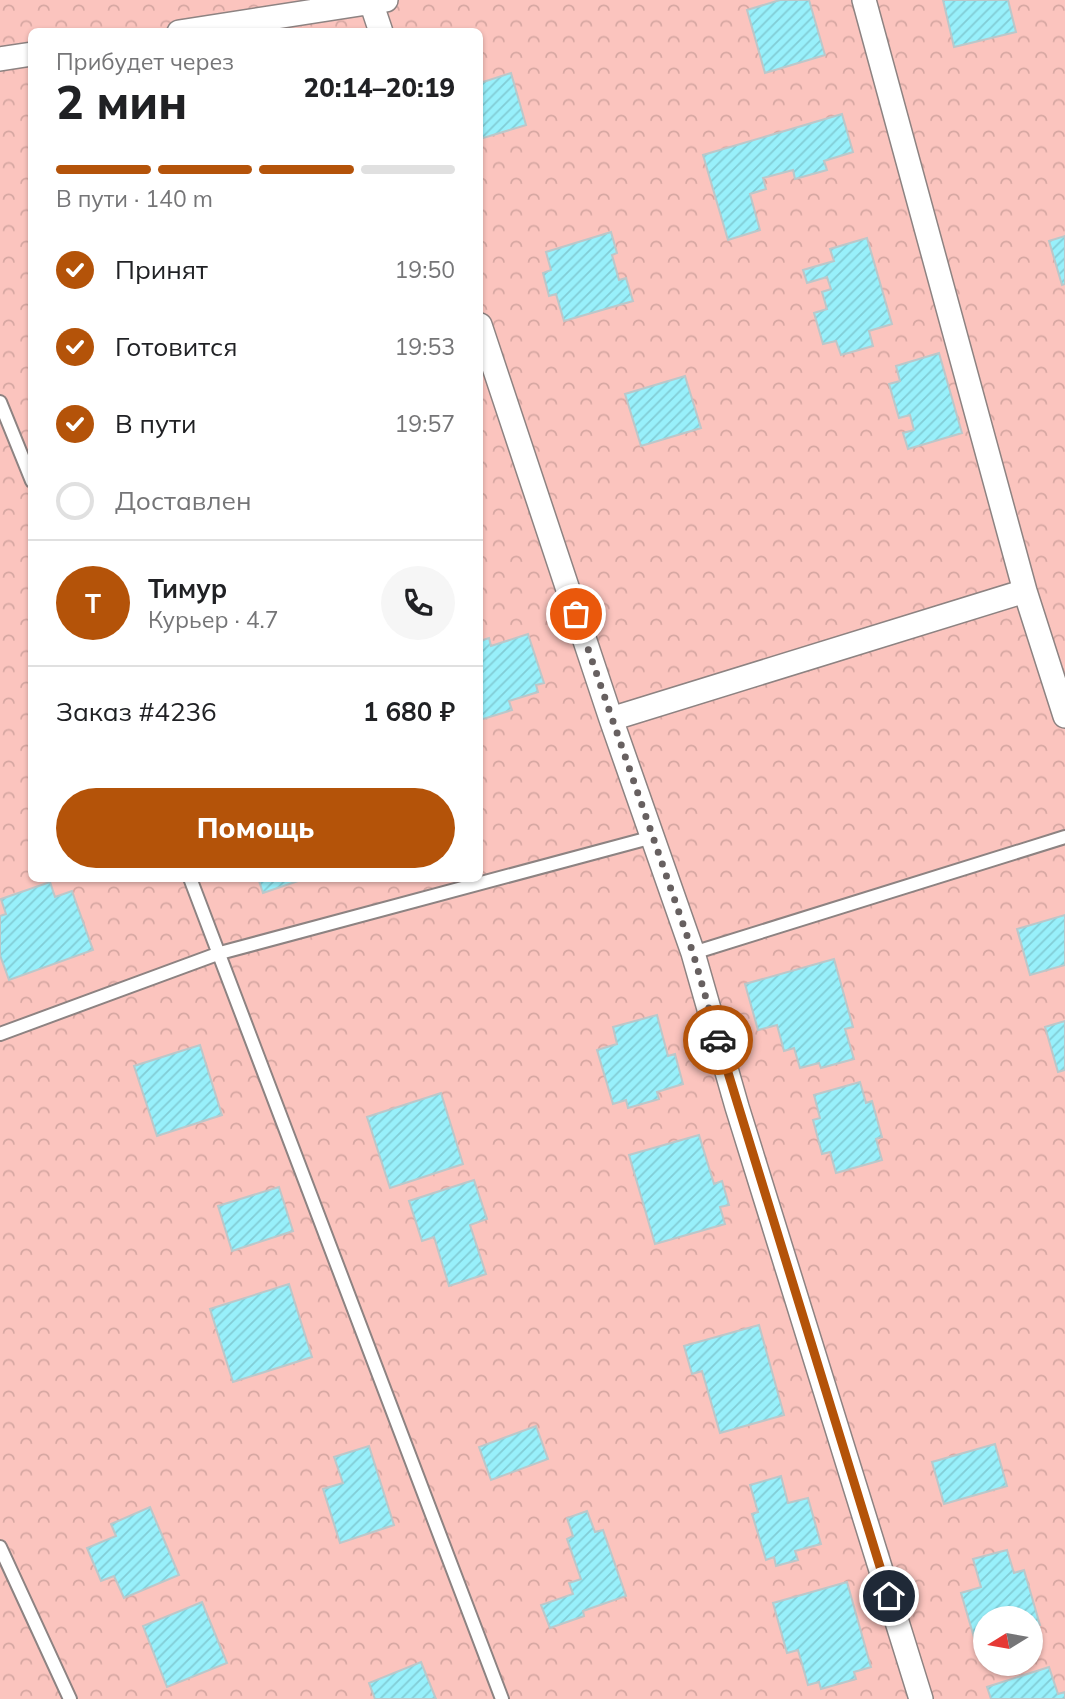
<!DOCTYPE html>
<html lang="ru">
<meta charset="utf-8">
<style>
:root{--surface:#fff;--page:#f6f6f6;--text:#202124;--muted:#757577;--line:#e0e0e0;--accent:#b45309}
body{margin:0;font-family:Mulish,sans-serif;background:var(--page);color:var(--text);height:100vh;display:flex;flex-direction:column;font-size:26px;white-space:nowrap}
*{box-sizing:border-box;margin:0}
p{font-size:23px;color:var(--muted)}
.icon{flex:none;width:38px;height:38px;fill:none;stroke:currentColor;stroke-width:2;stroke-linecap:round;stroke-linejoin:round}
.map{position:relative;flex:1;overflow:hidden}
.details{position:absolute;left:28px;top:28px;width:455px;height:854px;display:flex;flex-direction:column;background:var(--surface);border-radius:10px;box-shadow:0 2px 5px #0004}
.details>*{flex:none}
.needle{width:46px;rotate:259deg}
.controls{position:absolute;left:973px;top:1606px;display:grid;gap:14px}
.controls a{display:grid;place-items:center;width:70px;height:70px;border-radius:50%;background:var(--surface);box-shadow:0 2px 5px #0004;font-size:35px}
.pin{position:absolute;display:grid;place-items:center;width:60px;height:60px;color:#fff;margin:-30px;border:4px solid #fff;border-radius:50%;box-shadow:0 2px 7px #0007}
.courier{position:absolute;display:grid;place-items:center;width:70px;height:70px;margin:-35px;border:5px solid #b45309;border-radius:50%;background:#fff;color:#222;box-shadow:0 2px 9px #0007}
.overview em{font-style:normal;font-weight:800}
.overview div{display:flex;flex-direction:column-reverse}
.overview{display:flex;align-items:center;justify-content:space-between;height:119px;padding:0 28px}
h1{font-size:46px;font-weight:800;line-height:52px}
.bar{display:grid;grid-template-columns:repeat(4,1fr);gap:10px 7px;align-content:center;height:84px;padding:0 28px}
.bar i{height:9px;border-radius:5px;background:var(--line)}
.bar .selected{background:var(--accent)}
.bar p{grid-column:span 4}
.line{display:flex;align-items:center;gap:18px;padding:0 28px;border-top:2px solid var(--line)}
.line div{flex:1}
.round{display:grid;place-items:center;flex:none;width:74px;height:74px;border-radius:37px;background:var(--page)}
ol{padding:0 28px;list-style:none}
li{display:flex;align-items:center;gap:21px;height:77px}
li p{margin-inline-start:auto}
li .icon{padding:7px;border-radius:50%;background:var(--accent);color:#fff;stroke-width:4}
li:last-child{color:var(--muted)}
li i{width:38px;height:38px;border:4px solid var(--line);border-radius:50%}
.cta{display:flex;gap:14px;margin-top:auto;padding:14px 28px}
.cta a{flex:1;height:80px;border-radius:42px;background:var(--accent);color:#fff;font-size:28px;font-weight:800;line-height:80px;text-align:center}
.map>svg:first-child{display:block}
</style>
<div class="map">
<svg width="1065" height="1699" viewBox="0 0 1065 1699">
<defs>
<pattern id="forest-crowns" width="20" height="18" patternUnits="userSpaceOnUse" patternTransform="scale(1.75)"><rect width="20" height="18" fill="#fbc4be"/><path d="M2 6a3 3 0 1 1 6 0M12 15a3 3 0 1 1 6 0" fill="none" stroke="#d6a7a2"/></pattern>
<pattern id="building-hatch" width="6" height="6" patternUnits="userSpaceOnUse" patternTransform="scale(1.75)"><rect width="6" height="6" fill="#98f0fb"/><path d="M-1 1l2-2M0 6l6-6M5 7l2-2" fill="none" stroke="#82cdd6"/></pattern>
</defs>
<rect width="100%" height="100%" fill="#fdf1f0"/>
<path fill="url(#forest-crowns)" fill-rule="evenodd" d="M0 0H1065V1699H0ZM32 32H480V878H32ZM985 1619H1031V1664H985Z"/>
<path fill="url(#building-hatch)" stroke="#bcc7c9" stroke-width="2" d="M780 0H809L825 55 765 73 747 10Z
M943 0H1008L1016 32 954 47Z
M511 73 526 125 480 139V83Z
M842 114 853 152 824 161 827 170 795 179 793 170 763 178 766 189 750 194 760 230 728 240 703 155Z
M611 232 617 253 612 255 619 280 626 278 633 301 564 321 556 294 549 296 543 273 551 270 546 252Z
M1065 236V284L1062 285 1049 241Z
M867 238 892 324 869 331 873 346 841 355 836 341 823 344 814 313 827 309 822 292 831 289 827 277 807 283 803 270 834 261 830 249Z
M939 353 962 433 908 449 903 433 914 430 910 415 899 418 889 384 900 381 896 366Z
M685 376 701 428 641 446 625 394Z
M528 634 544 683 536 685 538 692 509 701 512 710 480 720V641L489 638 491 646Z
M258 878H307L263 893Z
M50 882 55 897 72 891 93 950 9 980 0 955V916L6 914 1 899Z
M1065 915V965L1030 975 1017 929Z
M834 959 853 1027 845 1029 854 1059 821 1068 819 1063 800 1068 794 1048 784 1051 777 1025 758 1030 745 984Z
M657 1015 668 1056 675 1054 683 1084 657 1092 659 1099 628 1108 626 1100 613 1104 597 1050 617 1044 613 1027Z
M1065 1021V1070L1058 1072 1045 1027Z
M200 1045 222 1115 157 1136 134 1066Z
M860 1082 866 1103 872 1101 882 1137 876 1139 882 1160 836 1173 830 1152 822 1154 813 1120 820 1118 814 1095Z
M441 1093 463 1164 390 1188 367 1117Z
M699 1135 714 1184 722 1181 729 1205 720 1207 725 1224 655 1244 629 1155Z
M474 1180 487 1219 470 1225 486 1274 449 1286 434 1237 422 1241 409 1201Z
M279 1187 293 1231 232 1251 218 1206Z
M289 1284 312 1357 233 1382 210 1309Z
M759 1325 784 1415 720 1433 702 1371 692 1374 684 1346Z
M536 1426 548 1459 491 1480 479 1447Z
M995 1444 1007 1486 944 1504 932 1462Z
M369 1446 394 1525 340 1543 323 1489 343 1483 334 1457Z
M781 1476 788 1503 808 1498 821 1544 795 1551 798 1560 776 1566 774 1557 766 1560 752 1514 758 1512 750 1485Z
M150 1507 179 1575 124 1598 114 1576 101 1581 87 1548 116 1536 111 1524Z
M587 1511 595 1532 603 1530 626 1596 583 1611 584 1616 550 1628 541 1605 573 1594 569 1583 581 1579 567 1539 573 1536 567 1518Z
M1007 1550 1014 1573 1024 1570 1040 1625 1031 1628V1619H985V1649L978 1651 961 1593 981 1587 973 1559Z
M847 1582 871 1667 854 1672 856 1679 821 1689 819 1682 808 1685 798 1650 787 1653 773 1603Z
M202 1602 227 1663 167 1687 143 1626Z
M421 1662 436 1699H375L369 1683Z
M1049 1667 1058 1694 1065 1692V1699H991L987 1687Z"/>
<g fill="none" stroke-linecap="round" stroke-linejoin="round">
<g stroke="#8d8382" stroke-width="16">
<path id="service" d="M0 402 32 481
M190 878 502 1699
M693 953 1065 837
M0 1034 220 953 653 837
M0 1547 70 1699"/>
</g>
<g stroke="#8d8382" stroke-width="26">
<path id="minor" d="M864 0 1025 591 1065 716
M371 2 381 32
M179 32 386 0
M0 59 32 54
M480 325 611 719 693 953 737 1107 921 1699
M611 719 1025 591"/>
</g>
<use href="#service" stroke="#fff" stroke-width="12"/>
<use href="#minor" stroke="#fff" stroke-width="23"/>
</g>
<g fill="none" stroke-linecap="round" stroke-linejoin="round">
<path stroke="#676060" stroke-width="7" stroke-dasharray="0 12.6" d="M576 614 693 953 718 1040"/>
<path stroke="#b45309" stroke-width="9" d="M718 1040 889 1596"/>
</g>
</svg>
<div class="controls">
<a><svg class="needle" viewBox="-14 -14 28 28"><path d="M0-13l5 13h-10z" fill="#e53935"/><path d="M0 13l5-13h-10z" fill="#757577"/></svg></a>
</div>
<div class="pin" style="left:576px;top:614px;background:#ea580c"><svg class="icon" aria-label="bag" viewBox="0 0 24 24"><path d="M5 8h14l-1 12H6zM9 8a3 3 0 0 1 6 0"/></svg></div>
<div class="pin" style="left:889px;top:1596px;background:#1f2937"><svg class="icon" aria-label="home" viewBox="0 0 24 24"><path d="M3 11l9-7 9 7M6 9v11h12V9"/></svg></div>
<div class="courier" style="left:718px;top:1040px"><svg class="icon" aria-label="car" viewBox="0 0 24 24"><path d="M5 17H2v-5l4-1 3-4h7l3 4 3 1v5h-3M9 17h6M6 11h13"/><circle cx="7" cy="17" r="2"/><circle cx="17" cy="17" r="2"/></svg></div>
<section class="details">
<div class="overview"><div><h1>2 мин</h1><p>Прибудет через</p></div><em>20:14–20:19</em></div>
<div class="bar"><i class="selected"></i><i class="selected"></i><i class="selected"></i><i></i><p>В пути · 140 m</p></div>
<ol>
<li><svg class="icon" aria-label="check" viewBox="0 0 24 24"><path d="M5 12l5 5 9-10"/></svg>Принят<p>19:50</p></li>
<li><svg class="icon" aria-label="check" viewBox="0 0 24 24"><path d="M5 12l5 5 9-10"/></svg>Готовится<p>19:53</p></li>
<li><svg class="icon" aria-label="check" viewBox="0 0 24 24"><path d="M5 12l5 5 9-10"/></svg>В пути<p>19:57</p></li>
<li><i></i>Доставлен</li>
</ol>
<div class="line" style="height:126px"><b class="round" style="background:var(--accent);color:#fff">Т</b><div><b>Тимур</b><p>Курьер · 4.7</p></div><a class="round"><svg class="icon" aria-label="phone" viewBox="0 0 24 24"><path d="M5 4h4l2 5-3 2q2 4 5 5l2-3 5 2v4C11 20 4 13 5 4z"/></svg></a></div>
<div class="line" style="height:91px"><div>Заказ #4236</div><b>1 680 ₽</b></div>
<div class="cta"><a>Помощь</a></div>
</section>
</div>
